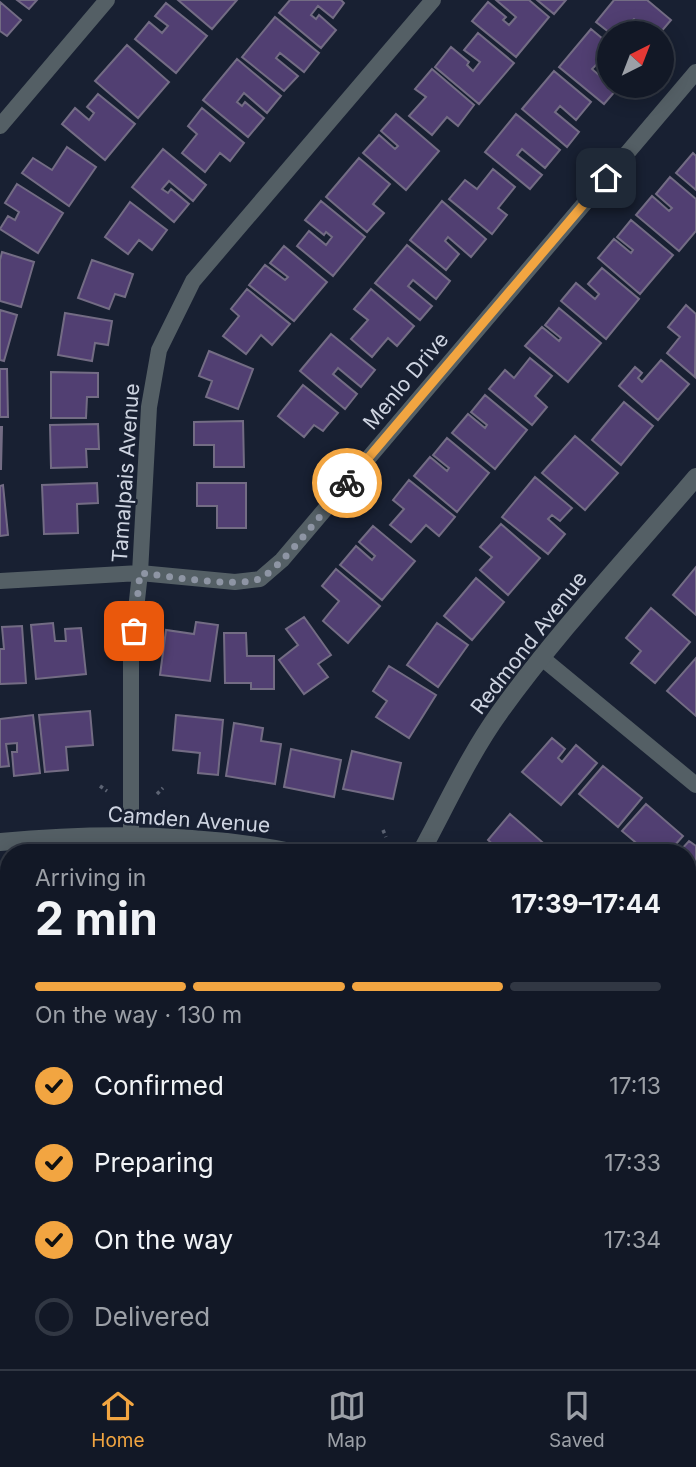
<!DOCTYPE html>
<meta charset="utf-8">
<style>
:root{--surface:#121826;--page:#1b212e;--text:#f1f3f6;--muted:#9ca0a7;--line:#313743;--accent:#f2a541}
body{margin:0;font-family:Inter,sans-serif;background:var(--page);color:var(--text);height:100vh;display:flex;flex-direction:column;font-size:26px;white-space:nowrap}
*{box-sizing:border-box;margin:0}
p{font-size:23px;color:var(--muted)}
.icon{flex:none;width:38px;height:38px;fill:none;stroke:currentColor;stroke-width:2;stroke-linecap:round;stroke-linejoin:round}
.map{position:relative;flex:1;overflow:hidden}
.panel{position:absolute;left:0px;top:844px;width:696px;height:527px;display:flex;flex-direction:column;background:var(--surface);border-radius:28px 28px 0 0;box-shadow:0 4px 18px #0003,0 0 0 2px var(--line)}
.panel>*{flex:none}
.needle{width:46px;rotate:42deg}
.buttons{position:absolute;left:597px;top:21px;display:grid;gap:14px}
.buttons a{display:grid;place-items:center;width:77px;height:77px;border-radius:50%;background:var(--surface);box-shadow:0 4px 18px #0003,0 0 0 2px var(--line);font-size:35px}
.pin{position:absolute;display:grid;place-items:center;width:60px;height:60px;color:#fff;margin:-30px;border-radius:14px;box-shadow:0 4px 10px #0006}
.courier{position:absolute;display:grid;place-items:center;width:70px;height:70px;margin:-35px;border:5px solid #f2a541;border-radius:50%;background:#fff;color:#222;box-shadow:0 2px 9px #0007}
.headline em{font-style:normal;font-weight:700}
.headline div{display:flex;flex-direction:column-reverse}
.headline{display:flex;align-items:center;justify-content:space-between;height:119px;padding:0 35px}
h1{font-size:46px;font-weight:700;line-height:52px}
.bar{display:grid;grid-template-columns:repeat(4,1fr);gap:10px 7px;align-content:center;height:84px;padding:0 35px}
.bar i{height:9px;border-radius:5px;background:var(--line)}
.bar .current{background:var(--accent)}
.bar p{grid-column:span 4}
ol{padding:0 35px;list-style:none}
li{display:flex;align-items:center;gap:21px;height:77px}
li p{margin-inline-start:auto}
li .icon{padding:7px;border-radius:50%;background:var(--accent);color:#111;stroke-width:4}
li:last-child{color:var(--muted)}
li i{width:38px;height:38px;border:4px solid var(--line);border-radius:50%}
.tabs{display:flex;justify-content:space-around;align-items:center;height:98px;border-top:2px solid var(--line);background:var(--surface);font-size:19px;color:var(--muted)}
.tabs a{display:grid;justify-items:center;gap:4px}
.tabs .current{color:var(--accent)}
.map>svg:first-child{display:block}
</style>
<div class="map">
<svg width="696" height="1369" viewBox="0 0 696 1369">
<rect width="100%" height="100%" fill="#182032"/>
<path fill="#1c4b4d" stroke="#517479" stroke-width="2" d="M696 1225V1268L688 1278V1235Z
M584 1362H617L611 1369H578Z"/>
<path fill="#513f72" stroke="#736c84" stroke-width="2" d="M17 0H37L29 9Z
M178 0H237L212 29Z
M290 0H341L344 3 333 18 318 6 311 15 316 19 319 15 336 30 321 48 279 13Z
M496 0H529L549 17 516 57 472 21 488 2 506 17 503 20 509 25 516 17Z
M537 0H566L554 14Z
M614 0H647L671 20 660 33H651L634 19 629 24 639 33H610L596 22Z
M0 2 21 20 7 36 0 31Z
M166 3 207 36 176 73 135 39 149 22 162 33 168 26 155 16Z
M275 17 319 53 304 72 280 53 276 58 298 76 284 91 242 57Z
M591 29 609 44V74L597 64 592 69 616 90 604 104 559 67Z
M478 33 514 63 479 104 435 67 451 47 469 62 467 65 473 71 480 62 464 50Z
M127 45 169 82 138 118 95 81Z
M237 59 281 96 267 113 244 93 237 102 242 106 245 102 264 118 248 137 203 100Z
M432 69 474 105 458 126 447 117 432 135 409 116 426 97 415 89Z
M554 71 591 102 576 120 560 106 555 112 579 132 567 147 522 109Z
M98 94 135 124 105 160 62 124 75 108 89 120 94 113 87 107Z
M202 108 244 143 230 161 220 153 205 172 182 153 197 134 188 126Z
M396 114 439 151 406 190 363 153 379 135 395 149 398 146 381 131Z
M516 114 560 150 545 168 522 149 517 155 542 175 530 189 485 152Z
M67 147 96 167 69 206 22 173 33 158 52 170Z
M163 149 206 185 193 201 169 181 162 189 168 193 171 189 189 204 174 222 132 187Z
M693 153 696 156V190L676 173Z
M359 158 390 184 373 204 384 213 367 232 326 197Z
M493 169 515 187 498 208 507 215 492 234 449 199 465 180 477 189Z
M670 177 696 199V231L679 251 636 215 652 196 669 211 672 208 656 194Z
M17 184 63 213 38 253 0 229 8 216 15 220 19 212 5 203Z
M321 201 365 237 333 276 297 246 309 231 326 245 332 237 326 232 324 235 305 220Z
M442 201 486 239 471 257 448 237 445 241 459 254 446 270 410 240Z
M130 202 167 230 152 250 139 240 128 254 105 237Z
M631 220 673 255 640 294 598 258 614 239 631 253 633 250 617 237Z
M407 245 450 281 436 299 413 280 408 286 432 306 420 320 375 283Z
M284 246 327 282 294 321 249 285 265 265 285 280 288 277 270 263Z
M2 252 34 262 21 307 0 301V260Z
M92 260 133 274 125 297 115 294 109 309 78 298Z
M602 268 639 299 606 339 561 301 576 283 595 299 599 294 588 284Z
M247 289 290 324 272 345 261 335 246 354 223 336 239 316 231 309Z
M371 289 414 326 397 346 388 338 372 357 351 339 368 320 354 309Z
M686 305 696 314 695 377 667 353 680 337 668 327Z
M559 308 601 343 568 382 525 346 542 327 559 341 561 338 545 325Z
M0 310 17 315 4 361 0 360Z
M65 313 112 321 108 345 95 343 92 361 58 355Z
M331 334 375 370 361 387 338 368 333 374 357 394 345 409 300 371Z
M209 351 253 369 238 409 206 397 212 381 199 376Z
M530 358 552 376 535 396 547 407 532 425 489 389 505 370 514 378Z
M661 360 689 384 658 420 619 386 635 367 642 373 638 378 642 382Z
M0 369H7L8 417H0Z
M51 372 98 373V397H87L86 418H51Z
M303 385 338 413 323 431 314 425 304 437 278 416Z
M485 395 527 430 495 469 452 433 468 414 485 428 487 425 471 412Z
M624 402 653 426 621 465 592 440Z
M243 421 244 467H214V445H194V422Z
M98 424 99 449H86L87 467 51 468 50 425Z
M0 427H2L1 469H0Z
M575 436 618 473 585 510 542 473Z
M447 438 489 473 457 512 414 476 430 457 447 471 449 468 433 455Z
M535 477 572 508 560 521 552 515 548 519 565 534 548 554 502 517Z
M409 480 455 517 439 536 426 525 411 542 390 525 404 509 393 500Z
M97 483 98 503 77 504 78 533 44 534 42 485Z
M197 483H246V528H217V506H197Z
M3 485 8 535 0 536V486Z
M501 524 540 558 508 595 480 570 492 557 480 547Z
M373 526 415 561 382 600 340 565 356 546 372 560 375 556 359 542Z
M696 567V615L673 595Z
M336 569 380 606 348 643 323 621 339 601 322 586Z
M476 578 504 602 472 640 444 616Z
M651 608 690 642 655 683 631 663 641 651 626 638Z
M304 617 331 655 318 664 328 677 304 694 279 660 298 645 286 629Z
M196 622 218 625 210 681 160 675 166 630 194 634Z
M53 623 55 641H66L65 629 81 628 86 674 36 679 31 625Z
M437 623 468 645 438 687 407 665Z
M22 626 26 683 0 684V649H4L2 627Z
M224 633H246L247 656H274V689H251V683H225Z
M696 658V716L667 691Z
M389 666 436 695 409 738 376 717 387 701 373 691Z
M90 711 93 745 66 747 68 770 45 772 39 715Z
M33 715 40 773 14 776 12 752H17V743L6 744 9 766 0 767V719Z
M176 715 223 720 218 775 198 773 200 753 173 750Z
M234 723 263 728 261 741 281 744 275 784 226 776Z
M552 738 565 749 558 758 562 762 576 745 597 763 561 805 522 772Z
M291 749 341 760 334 797 284 787Z
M352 751 401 763 393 799 343 789Z
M603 766 642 798 618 827 579 794Z
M646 804 683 836 669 852H647L622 831Z
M510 814 549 848 545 852H491L494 848 498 849 488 840Z
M689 841 696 846V911L690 919 688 917V852H679Z
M9 913V977H6L1 914Z
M696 981V1033L693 1031 688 1037V986L690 988Z
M9 1153V1193L2 1194 3 1209H0V1154Z
M9 1359V1362H56L57 1369H1L0 1360Z
M259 1362H288L282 1369H266Z
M297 1362H318L321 1364 324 1362H342L351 1369H290Z
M492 1362 500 1369H486Z
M500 1362H557L551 1369H540L535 1365 532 1369H509Z"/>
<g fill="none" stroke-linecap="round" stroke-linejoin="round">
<path stroke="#5c6373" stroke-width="3.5" stroke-dasharray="3.5 3.5" stroke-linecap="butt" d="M100 786 107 791
M157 794 163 788
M383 830 386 837"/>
<path stroke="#545f65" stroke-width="8" d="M688 1298 696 1288
M628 1369 634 1362"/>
<path stroke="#545f65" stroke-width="16" d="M0 126 107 0
M0 581 140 573 235 582 260 579 282 560 696 72
M542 658 696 785
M131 835V655L140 573 149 407 159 350 193 281 433 0
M0 1105 9 1104
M174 1362 183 1369
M410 1369 416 1362"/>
<path stroke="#545f65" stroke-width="18" d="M0 842C97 833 195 833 291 852
M421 852C446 806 469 755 500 712 559 630 630 555 696 477
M688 1122 696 1129"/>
</g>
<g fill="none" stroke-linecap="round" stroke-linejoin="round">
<path stroke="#8e95a4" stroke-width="7" stroke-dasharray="0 12.6" d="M134 631 140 573C169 576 234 588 259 579 278 572 331 502 347 483"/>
<path stroke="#f2a541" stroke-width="9" d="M347 483 606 178"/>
</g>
<g text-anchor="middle" stroke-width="5" stroke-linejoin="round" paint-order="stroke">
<g font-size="21" fill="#ced4e1" stroke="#182032">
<text transform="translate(406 381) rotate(-50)" y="7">Menlo Drive</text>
<text transform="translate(126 473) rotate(-86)" y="7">Tamalpais Avenue</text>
<text transform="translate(529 643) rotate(-52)" y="7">Redmond Avenue</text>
<text transform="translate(189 820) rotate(4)" y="7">Camden Avenue</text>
</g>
</g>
</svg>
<div class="buttons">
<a><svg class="needle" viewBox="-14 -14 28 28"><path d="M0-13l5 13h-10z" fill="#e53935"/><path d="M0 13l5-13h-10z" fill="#9ca0a7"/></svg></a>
</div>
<div class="pin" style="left:134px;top:631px;background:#ea580c"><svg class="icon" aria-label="bag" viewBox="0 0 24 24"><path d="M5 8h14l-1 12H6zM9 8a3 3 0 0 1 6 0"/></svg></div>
<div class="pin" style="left:606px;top:178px;background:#1f2937"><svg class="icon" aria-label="home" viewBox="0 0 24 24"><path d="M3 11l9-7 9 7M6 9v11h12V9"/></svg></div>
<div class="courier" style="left:347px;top:483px"><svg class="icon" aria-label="bike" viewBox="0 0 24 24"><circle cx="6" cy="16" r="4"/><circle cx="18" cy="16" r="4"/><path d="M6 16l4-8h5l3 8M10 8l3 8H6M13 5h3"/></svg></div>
<section class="panel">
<div class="headline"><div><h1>2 min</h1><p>Arriving in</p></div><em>17:39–17:44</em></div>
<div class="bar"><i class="current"></i><i class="current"></i><i class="current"></i><i></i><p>On the way · 130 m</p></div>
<ol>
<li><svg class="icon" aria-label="check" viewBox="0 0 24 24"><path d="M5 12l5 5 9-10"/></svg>Confirmed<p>17:13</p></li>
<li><svg class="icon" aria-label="check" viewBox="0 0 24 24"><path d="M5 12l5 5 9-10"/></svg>Preparing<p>17:33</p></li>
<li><svg class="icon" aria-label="check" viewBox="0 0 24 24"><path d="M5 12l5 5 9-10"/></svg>On the way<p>17:34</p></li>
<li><i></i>Delivered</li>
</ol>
</section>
</div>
<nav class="tabs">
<a class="current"><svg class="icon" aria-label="home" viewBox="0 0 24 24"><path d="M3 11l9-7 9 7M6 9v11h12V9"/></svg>Home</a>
<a><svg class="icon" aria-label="map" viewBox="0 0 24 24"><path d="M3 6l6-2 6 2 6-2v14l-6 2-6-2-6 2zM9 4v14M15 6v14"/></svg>Map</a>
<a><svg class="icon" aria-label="saved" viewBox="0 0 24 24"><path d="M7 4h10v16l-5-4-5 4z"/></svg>Saved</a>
</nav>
